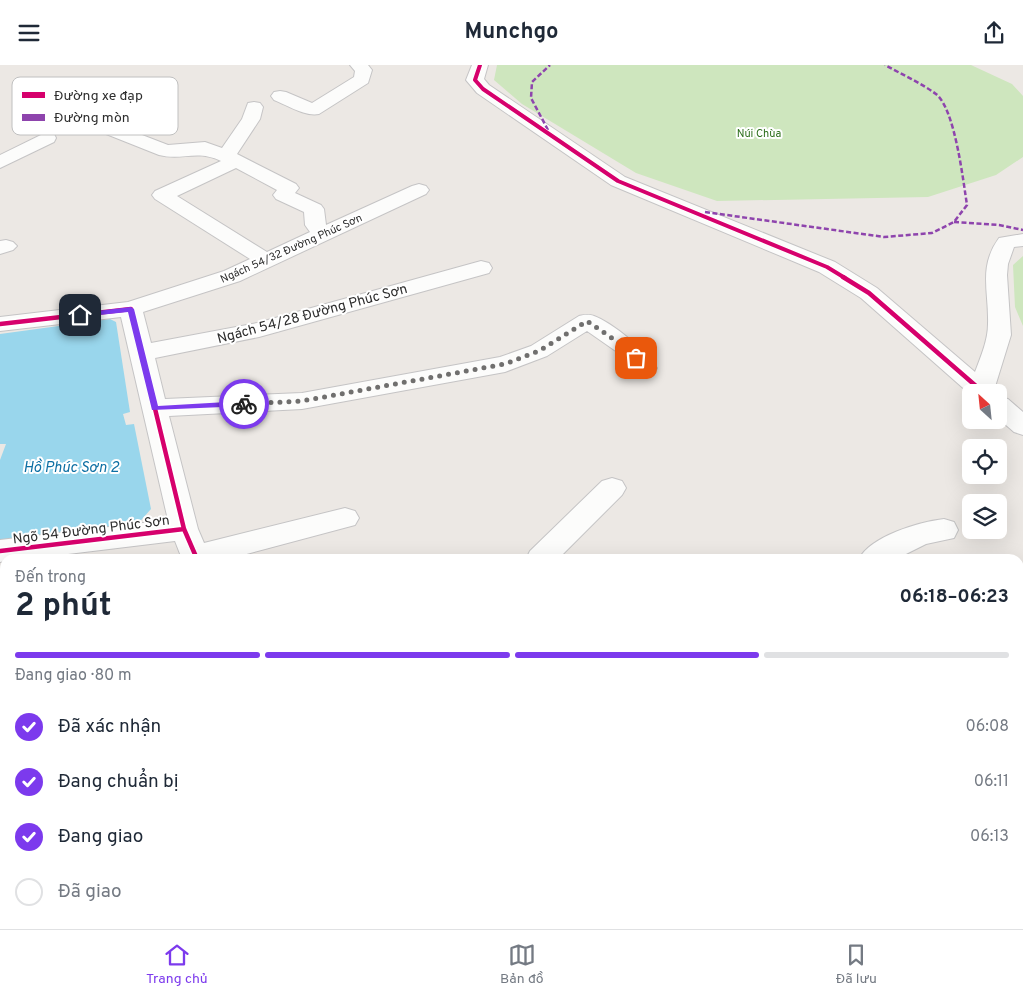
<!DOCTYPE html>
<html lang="vi">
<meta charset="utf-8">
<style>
:root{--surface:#fff;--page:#f6f6f7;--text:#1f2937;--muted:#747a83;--line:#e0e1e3;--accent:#7c3aed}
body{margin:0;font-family:Overpass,sans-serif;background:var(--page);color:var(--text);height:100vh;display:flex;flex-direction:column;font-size:19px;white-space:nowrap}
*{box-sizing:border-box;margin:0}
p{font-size:16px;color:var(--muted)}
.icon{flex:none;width:28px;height:28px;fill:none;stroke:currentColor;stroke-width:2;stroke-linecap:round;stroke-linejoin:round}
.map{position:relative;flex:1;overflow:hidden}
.sheet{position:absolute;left:0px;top:489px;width:1024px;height:376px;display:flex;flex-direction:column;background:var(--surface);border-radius:15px 15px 0 0;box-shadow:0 5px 20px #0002}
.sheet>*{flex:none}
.needle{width:32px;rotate:333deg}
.fabs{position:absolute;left:962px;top:319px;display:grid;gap:10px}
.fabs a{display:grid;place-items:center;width:45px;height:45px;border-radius:8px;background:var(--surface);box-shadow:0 5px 20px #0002;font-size:25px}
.pin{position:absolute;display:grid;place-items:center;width:42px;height:42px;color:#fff;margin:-21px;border-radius:10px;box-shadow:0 2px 8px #0006}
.courier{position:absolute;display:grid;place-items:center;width:50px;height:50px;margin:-25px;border:4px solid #7c3aed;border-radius:50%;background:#fff;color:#222;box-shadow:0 1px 6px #0007}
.head em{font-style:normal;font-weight:700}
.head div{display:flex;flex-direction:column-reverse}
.head{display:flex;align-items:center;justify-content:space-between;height:85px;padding:0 15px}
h1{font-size:32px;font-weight:700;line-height:38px}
.bar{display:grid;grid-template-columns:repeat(4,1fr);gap:8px 5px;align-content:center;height:60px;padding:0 15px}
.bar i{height:6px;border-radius:4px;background:var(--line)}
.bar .active{background:var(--accent)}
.bar p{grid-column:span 4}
ol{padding:0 15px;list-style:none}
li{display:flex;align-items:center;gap:15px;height:55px}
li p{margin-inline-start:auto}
li .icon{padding:5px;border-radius:50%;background:var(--accent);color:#fff;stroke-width:4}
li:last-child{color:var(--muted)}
li i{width:28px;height:28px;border:2px solid var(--line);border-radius:50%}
header{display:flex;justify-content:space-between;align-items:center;height:65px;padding:0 15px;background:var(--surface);font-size:22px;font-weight:700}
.menu{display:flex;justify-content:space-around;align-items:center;height:70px;border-top:1px solid var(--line);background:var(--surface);font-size:14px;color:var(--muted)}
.menu a{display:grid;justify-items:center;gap:2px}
.menu .active{color:var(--accent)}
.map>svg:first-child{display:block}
</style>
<header><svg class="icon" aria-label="menu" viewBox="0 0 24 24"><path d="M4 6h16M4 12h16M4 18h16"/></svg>Munchgo<svg class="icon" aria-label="share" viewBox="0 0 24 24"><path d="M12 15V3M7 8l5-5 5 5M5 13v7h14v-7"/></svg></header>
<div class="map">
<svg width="1023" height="864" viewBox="0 0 1023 864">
<rect width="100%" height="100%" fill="#ece8e4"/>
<path fill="#cee6be" d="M497 0H971L1012 19 1023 31V92L996 110 928 132 717 136 636 108 522 39 494 15Z
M1023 191V261L1015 242 1013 200Z
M1019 702 1023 703V864H870V860H1019Z"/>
<path fill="#99d6ec" d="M110 254 116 257 130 347 123 349 126 360 134 359 151 444 134 463 0 478V395L6 379H0V269Z"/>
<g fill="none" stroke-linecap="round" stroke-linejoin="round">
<g stroke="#c5c4c5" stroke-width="2">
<path id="minor" d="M350 0H368L372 5 368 18 319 49C305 52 287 40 274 35L271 31 274 27 280 26 286 27 312 38 354 12 355 6Z
M472 0H488L484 14 489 20 625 112 835 197 877 223 975 307C981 291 988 275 988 259 989 226 978 202 999 173L1023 169V181L1014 182 1008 199 1007 210 1011 270 994 325 996 328H971V330L861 233 819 207 611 120 477 28 466 15Z
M254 37 260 38 263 42 260 54 237 89 296 119 299 123 295 128 321 140 324 144 326 160 412 121 419 119 426 121 429 125 426 129 240 216 143 247 151 278 257 258 481 196 489 198 492 203 489 208 259 272 155 293 165 334 302 328 500 292 531 281 579 251C584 250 588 249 594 251 613 258 646 286 657 303L654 309 645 311 636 309 620 289 587 266 547 291 505 307 302 344 169 351 198 464 204 478 345 443 355 446 359 453 355 460 228 494H182L175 476 27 494H5V496L0 497V475L168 455 121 252 0 266V252L128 237 224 206 250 194 155 134 152 130 155 126 221 96C197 84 182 96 159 90L86 61 83 57 86 53 92 52 98 53 168 80 205 77 222 83 242 54 248 38ZM236 103 277 125 273 130 276 134 304 147 305 160 310 167 267 187 177 131Z
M47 67 54 69 56 73 54 77 0 103V90Z
M6 175 13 177 17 181 13 185 0 189V176Z
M999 332 1008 334 1023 347V370L1014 367 999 354Z
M612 413 622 416 626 423 622 430 558 494H526L530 486 602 416Z
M944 454 954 457 958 465 954 473 926 479 896 494H859C871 471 919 457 944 454Z
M1019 655 1023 657V688L1019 686Z
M302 860H340V864H302Z
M557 860H595V864H557Z"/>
</g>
<use href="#minor" fill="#fcfcfb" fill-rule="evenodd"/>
<path stroke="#8e44ad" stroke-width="2.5" stroke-dasharray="5 2.5" stroke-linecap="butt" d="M548 65 531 33 532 17 550 0
M705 147 884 172 932 168 954 157 967 140C963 115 955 44 936 29 921 18 901 9 885 0
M954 157 999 160 1023 165"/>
<path stroke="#8e44ad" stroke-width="4.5" stroke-dasharray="9 4.5" stroke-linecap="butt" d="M1019 843 1023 840
M998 864 1000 860"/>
<g stroke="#fff" stroke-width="5.5">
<path id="cycleway-far1" d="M480 0 475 15 483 24 618 116 827 202 845 213"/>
</g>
<g stroke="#fff" stroke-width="8">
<path id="cycleway" d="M843 212 869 228 984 328
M0 259 131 244 184 464 197 494
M0 486 184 464"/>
</g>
<use href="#cycleway-far1" stroke="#d6006c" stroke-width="4"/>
<use href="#cycleway" stroke="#d6006c" stroke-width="4.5"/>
</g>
<path fill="#7c3aed" d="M131 242 134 244 158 341 244 336 247 337V341L152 345 128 247 80 252 76 250 80 248Z"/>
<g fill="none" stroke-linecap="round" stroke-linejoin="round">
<path stroke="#706f6e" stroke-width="5" stroke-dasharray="0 9" d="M244 339 302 336 505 299 539 286 587 256 628 284 636 293"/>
</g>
<g text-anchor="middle" stroke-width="4" stroke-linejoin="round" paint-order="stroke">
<g font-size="11" fill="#2c6e1b" stroke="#fff">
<text x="759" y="72">Núi Chùa</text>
</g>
<g font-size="11" fill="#2e2e2e" stroke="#fff">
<text transform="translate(291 183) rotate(-24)" y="4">Ngách 54/32 Đường Phúc Sơn</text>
</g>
<g font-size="14" fill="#2e2e2e" stroke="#fff">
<text transform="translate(312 248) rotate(-15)" y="5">Ngách 54/28 Đường Phúc Sơn</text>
<text transform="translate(91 464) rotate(-7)" y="5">Ngõ 54 Đường Phúc Sơn</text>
</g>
<g font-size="15" font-style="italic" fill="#0d6fa3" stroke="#fff">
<text x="71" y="407">Hồ Phúc Sơn 2</text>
</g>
</g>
<rect x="12" y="12" width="166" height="58" rx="8" fill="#fff" stroke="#c0c0c0" stroke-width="1"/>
<rect x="22" y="27" width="23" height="6" fill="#d6006c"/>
<rect x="22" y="49" width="23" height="7" fill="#8e44ad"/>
<g font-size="14" fill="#2e2e2e">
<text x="54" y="35">Đường xe đạp</text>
<text x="54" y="57">Đường mòn</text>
</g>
</svg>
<div class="fabs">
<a><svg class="needle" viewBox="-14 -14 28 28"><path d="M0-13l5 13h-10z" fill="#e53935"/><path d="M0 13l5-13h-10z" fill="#747a83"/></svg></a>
<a><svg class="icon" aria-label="locate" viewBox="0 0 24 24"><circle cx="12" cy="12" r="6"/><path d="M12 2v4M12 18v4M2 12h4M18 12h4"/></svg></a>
<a><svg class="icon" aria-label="layers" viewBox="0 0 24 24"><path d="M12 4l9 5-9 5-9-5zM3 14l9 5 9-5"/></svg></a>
</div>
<div class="pin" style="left:636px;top:293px;background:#ea580c"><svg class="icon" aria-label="bag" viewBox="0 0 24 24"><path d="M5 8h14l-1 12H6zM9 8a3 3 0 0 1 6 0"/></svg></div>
<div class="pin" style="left:80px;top:250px;background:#1f2937"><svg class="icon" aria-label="home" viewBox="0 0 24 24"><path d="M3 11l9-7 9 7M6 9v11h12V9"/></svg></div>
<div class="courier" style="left:244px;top:339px"><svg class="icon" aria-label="bike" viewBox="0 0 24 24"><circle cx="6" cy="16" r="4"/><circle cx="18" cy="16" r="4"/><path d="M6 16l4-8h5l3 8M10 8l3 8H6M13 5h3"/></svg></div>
<section class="sheet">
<div class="head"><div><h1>2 phút</h1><p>Đến trong</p></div><em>06:18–06:23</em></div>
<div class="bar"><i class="active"></i><i class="active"></i><i class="active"></i><i></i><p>Đang giao · 80 m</p></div>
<ol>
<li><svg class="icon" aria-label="check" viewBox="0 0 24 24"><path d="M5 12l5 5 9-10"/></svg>Đã xác nhận<p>06:08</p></li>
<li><svg class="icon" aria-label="check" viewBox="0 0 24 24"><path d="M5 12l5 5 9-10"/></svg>Đang chuẩn bị<p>06:11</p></li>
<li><svg class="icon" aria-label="check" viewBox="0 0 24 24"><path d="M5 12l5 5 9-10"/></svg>Đang giao<p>06:13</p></li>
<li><i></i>Đã giao</li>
</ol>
</section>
</div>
<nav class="menu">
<a class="active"><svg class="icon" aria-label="home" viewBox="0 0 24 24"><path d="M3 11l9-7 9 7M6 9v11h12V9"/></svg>Trang chủ</a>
<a><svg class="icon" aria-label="map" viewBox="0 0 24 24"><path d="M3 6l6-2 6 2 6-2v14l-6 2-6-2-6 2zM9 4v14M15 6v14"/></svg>Bản đồ</a>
<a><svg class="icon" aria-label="saved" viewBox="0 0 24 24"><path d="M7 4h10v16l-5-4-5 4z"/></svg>Đã lưu</a>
</nav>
